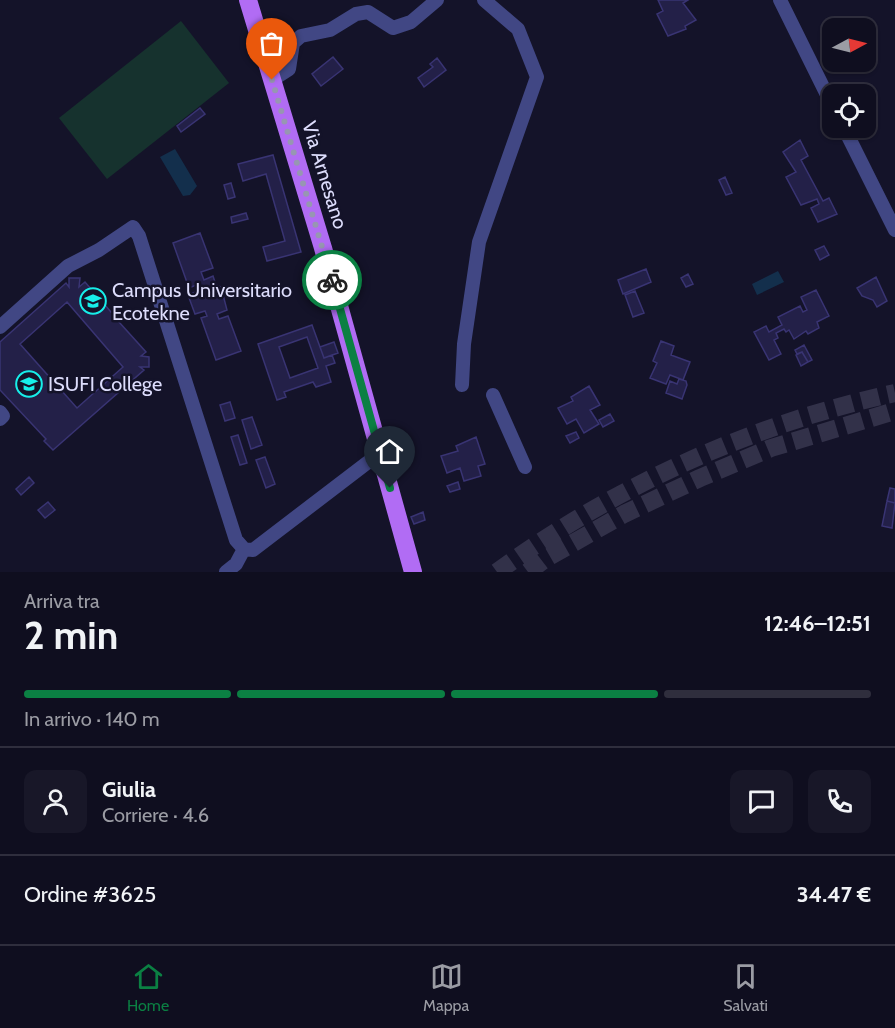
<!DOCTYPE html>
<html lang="it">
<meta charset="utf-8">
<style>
:root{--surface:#0f0e1f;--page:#181728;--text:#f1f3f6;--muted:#9b9ca4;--line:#2f2e3d;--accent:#0b8043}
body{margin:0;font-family:Cabin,sans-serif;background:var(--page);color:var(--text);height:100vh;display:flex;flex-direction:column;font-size:22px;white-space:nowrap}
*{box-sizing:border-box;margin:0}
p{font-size:20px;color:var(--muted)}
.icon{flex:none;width:33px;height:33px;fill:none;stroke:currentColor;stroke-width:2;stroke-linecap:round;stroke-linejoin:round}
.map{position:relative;height:572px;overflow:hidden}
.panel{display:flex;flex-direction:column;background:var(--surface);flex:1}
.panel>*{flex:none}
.needle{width:39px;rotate:83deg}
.fabs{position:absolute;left:822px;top:18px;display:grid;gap:12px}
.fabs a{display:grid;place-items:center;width:54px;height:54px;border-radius:12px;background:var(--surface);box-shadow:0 2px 4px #0004,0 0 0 2px var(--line);font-size:30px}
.pin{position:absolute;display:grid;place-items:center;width:51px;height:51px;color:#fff;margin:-62px -26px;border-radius:50% 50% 50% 0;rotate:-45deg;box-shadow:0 0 6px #0007}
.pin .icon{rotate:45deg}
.courier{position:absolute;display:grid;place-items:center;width:60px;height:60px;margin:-30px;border:4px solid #0b8043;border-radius:50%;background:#fff;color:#222;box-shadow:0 2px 8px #0007}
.summary em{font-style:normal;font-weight:700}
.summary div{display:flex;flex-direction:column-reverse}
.summary{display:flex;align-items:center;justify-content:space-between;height:102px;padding:0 24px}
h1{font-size:39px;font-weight:700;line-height:45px}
.bar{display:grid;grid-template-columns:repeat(4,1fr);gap:9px 6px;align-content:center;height:72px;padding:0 24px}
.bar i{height:8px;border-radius:4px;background:var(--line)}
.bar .on{background:var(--accent)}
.bar p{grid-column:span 4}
.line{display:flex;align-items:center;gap:15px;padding:0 24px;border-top:2px solid var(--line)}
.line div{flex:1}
.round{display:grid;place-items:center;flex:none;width:63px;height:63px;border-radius:12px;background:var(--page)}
.tab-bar{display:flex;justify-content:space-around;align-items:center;height:84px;border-top:2px solid var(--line);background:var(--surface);font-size:16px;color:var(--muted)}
.tab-bar a{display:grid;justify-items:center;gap:3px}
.tab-bar .on{color:var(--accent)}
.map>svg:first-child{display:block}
</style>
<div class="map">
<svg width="895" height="572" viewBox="0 0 895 572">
<rect width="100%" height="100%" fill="#141329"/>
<path fill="#16322e" d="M181 21 229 83 107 179 59 118Z"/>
<path fill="#132f4c" d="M175 149 197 186 190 195 183 196 160 157Z
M778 271 784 282 757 295 752 284Z"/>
<path fill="#232048" stroke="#393473" stroke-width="1.5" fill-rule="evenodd" d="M658 0H688L683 3 696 20 685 26 686 29 668 36 657 14 663 11Z
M333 57 343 69 321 86 312 74Z
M437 58 446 70 424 87 418 78 433 67 430 64Z
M200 108 205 114 181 132 177 126Z
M800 140 808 156 801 160 823 201 829 198 837 214 818 222 811 208 819 204 817 199 801 205 786 177 796 172 783 152Z
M273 155 301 252 267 261 263 247 285 241 266 174 243 181 238 164Z
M725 177 732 193 726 195 719 180Z
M231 183 235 197 228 199 224 185Z
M246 213 248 219 232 223 231 217Z
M200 233 213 268 201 272 204 280 213 276 216 285 221 287 227 310 217 314 219 319 228 316 241 351 216 360 201 318 207 316 205 311 195 314 188 295 198 291 196 285 189 288 173 243Z
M824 246 829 255 820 260 815 250Z
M646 269 651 282 623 294 618 280Z
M688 274 693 284 686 287 681 278Z
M876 277 887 301 877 307 873 300 862 296 857 288Z
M69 278H80L79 287 85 282 111 312 114 310 122 319 119 322 146 352 141 356 149 357V367H140L144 370 53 450 44 441 46 439 0 390V342L66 283 69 287ZM67 302 123 367 77 408 20 344Z
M816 290 829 316 817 322 819 328 808 334 806 331 794 339 789 330 786 332 784 329 776 333 778 338 774 340 781 354 769 360 754 332 766 326 769 332 782 325 778 317 800 306 803 312 807 310 801 297Z
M635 291 644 313 633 317 625 295Z
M312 325 324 358 332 355 335 363 326 366 331 382 316 387 313 382 284 392 286 397 277 400 258 344ZM307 337 318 368 290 378 279 347Z
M661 341 674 346 671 355 690 362 683 380 670 375 666 384 650 378 657 363 653 361Z
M334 342 338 353 324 358 320 347Z
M804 345 812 360 808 362 802 352 797 354 795 350Z
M802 352 808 362 801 366 796 355Z
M679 379 686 381 687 385 682 399 666 393 670 381 677 384Z
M589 386 600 405 590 410 599 424 584 433 576 419 567 424 558 408 573 401 571 397Z
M230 402 235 418 225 421 220 405Z
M610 414 614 421 603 427 599 420Z
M252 417 262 445 251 449 242 420Z
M576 432 579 438 570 443 566 436Z
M238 435 247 463 240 465 231 437Z
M476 437 485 464 478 466 481 476 464 481 460 468 447 473 441 456 458 451 456 446Z
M265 457 275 484 266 488 256 460Z
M29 477 34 483 21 495 16 489Z
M458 482 460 489 450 492 447 486Z
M890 488 895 489V503L887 501Z
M887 501 895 503 892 528 882 526Z
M48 502 55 510 45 518 38 510Z
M423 512 425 520 414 524 411 517Z"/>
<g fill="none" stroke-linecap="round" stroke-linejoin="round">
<path stroke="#323149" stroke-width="18" stroke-dasharray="18 9" stroke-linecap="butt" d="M497 572C615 486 752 424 895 393
M528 572 545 559 624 514 700 478 771 448 895 411"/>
<path stroke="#414784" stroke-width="14" d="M780 0 832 105
M272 80 289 69 293 43 301 36 330 30 356 14 368 12 393 28 411 22 437 0
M844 128 895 230
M0 327 68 266 99 250 133 227 139 236 236 540 244 549 253 550 380 453
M462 385 464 344 479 242 537 77 518 29 484 0
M493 395 525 467
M0 412 3 416 0 419
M226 572 236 564 244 549"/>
<path stroke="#b16cf4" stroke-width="18" d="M248 0 323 248 413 572"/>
</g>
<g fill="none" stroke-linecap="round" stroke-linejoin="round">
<path stroke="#9796b2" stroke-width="6" stroke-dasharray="0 10.8" d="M272 80 332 280"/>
<path stroke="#0b8043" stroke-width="8" d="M332 280 390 488"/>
</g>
<defs>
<g id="university-ring" transform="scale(1.35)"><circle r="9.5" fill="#141329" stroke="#17eee9" stroke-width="1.5"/><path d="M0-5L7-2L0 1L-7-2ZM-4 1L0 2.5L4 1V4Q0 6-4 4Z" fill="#17eee9"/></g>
</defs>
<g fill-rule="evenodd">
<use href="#university-ring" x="93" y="301"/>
<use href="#university-ring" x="29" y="384"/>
</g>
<g text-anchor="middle" stroke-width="5" stroke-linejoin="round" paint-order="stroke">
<g font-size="20" fill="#ddddfc" stroke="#141329">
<text transform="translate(325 175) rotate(73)" y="7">Via Arnesano</text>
</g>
<g font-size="20" fill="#ddddfc" stroke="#141329" text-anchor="start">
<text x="112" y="297">Campus Universitario<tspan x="112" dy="23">Ecotekne</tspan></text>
<text x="48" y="391">ISUFI College</text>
</g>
</g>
</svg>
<div class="fabs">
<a><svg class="needle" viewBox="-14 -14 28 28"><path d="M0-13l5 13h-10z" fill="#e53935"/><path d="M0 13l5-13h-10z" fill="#9b9ca4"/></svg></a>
<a><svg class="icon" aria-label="locate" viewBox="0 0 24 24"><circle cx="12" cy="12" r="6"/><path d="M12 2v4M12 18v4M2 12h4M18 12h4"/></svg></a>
</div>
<div class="pin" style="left:272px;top:80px;background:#ea580c"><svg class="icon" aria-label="bag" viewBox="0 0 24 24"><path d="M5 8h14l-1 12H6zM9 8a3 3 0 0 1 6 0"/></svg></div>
<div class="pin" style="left:390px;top:488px;background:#1f2937"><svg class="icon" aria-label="home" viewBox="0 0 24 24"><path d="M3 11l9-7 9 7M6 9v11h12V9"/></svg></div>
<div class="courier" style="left:332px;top:280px"><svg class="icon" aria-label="bike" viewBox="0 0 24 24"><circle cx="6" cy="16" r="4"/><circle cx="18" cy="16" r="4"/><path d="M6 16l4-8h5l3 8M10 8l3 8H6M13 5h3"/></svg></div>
</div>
<section class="panel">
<div class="summary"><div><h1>2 min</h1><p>Arriva tra</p></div><em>12:46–12:51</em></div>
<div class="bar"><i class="on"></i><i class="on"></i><i class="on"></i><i></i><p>In arrivo · 140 m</p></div>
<div class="line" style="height:108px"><a class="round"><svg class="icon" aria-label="person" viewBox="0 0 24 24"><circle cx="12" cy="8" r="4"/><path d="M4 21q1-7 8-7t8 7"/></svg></a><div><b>Giulia</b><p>Corriere · 4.6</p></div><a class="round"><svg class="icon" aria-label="chat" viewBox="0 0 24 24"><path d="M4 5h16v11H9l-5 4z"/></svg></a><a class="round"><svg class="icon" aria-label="phone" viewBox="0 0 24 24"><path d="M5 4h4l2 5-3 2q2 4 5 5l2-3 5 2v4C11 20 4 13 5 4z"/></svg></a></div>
<div class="line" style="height:78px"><div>Ordine #3625</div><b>34.47 €</b></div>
</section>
<nav class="tab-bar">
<a class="on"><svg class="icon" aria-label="home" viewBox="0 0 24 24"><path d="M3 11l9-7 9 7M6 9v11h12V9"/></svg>Home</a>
<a><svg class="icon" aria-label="map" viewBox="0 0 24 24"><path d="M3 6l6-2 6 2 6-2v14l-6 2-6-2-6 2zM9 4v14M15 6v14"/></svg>Mappa</a>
<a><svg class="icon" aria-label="saved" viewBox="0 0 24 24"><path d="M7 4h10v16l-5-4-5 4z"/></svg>Salvati</a>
</nav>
